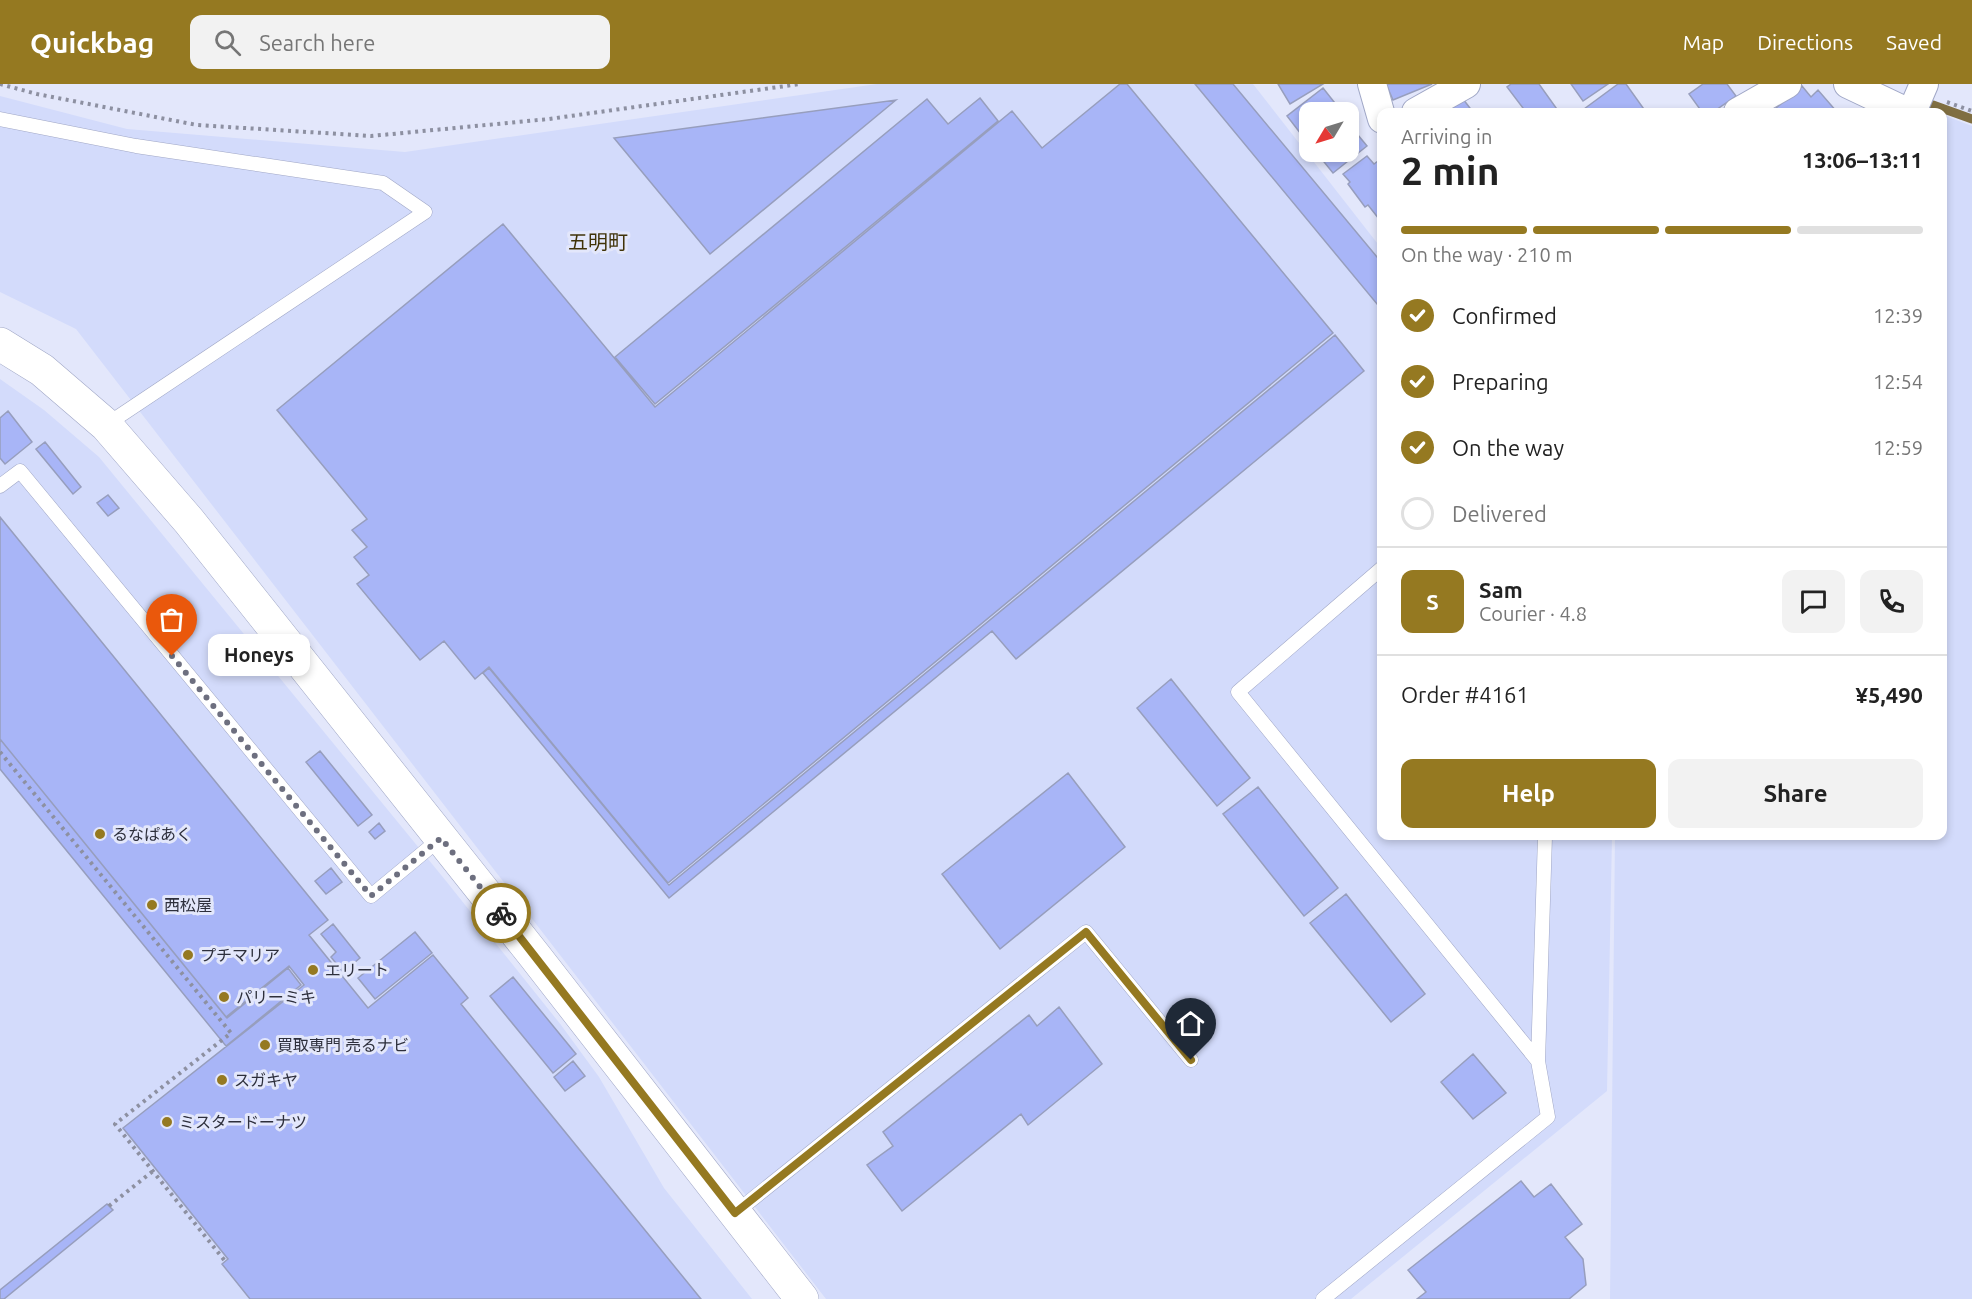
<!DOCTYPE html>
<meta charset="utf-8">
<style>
:root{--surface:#fff;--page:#f2f2f2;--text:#222;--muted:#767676;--line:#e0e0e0;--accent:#957921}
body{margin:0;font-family:Ubuntu,"Noto Sans JP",sans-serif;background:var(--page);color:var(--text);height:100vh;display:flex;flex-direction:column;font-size:22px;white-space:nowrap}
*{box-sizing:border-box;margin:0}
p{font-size:20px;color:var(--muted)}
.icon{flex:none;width:33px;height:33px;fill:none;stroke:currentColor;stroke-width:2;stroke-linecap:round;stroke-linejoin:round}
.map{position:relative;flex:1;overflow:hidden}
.panel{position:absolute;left:1377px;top:24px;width:570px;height:732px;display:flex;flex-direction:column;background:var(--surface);border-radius:12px;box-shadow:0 3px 9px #0003}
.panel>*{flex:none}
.needle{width:39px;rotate:232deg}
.buttons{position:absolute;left:1299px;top:18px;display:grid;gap:12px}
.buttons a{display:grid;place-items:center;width:60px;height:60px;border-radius:12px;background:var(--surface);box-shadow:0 3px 9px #0003;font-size:30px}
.pin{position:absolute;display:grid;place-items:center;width:51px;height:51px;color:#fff;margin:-62px -26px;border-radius:50% 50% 50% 0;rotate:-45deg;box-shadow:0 0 6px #0007}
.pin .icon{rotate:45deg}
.courier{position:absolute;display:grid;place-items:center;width:60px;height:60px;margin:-30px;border:4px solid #957921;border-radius:50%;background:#fff;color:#222;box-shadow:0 2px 8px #0007}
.bubble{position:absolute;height:42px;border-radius:12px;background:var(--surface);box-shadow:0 3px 9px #0003;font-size:20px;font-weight:700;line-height:42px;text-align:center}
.head em{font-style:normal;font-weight:700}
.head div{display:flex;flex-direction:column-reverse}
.head{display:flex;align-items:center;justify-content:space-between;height:102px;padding:0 24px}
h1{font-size:39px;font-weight:700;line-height:45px}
.bar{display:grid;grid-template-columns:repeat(4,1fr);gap:9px 6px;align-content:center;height:72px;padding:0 24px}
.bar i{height:8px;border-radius:4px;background:var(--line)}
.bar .current{background:var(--accent)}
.bar p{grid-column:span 4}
.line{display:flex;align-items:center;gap:15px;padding:0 24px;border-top:2px solid var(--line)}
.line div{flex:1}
.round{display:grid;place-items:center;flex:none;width:63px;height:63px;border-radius:12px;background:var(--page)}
ol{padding:0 24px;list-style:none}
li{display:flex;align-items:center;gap:18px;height:66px}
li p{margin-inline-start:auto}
li .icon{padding:6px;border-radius:50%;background:var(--accent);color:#fff;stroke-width:4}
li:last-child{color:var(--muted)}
li i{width:33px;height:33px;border:3px solid var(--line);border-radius:50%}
.button{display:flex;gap:12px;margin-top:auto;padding:12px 24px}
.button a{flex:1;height:69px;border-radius:12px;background:var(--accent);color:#fff;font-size:24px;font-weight:700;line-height:69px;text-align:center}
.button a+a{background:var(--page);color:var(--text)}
header{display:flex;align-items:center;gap:36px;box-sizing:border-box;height:84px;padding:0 30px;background:var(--accent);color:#fff}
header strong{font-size:28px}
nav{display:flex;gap:33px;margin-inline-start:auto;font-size:21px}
.search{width:420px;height:54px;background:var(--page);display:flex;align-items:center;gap:15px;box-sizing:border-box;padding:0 21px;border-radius:12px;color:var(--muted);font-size:22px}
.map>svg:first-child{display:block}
</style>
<header>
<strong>Quickbag</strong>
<div class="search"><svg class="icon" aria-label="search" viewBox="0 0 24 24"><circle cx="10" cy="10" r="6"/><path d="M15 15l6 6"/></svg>Search here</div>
<nav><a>Map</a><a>Directions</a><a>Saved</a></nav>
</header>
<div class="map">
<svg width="1972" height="1215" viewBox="0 0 1972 1215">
<rect width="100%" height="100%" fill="#e3e7fb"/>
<path fill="#d3dbfb" d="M877 0H1253L1381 164 1382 752H1612L1607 1007 1351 1215H826L76 245 0 208V12L127 45 405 68Z
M1943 31 1972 42V1215H1610L1615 752H1942Z
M0 295 44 326 99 373 446 797 561 941 599 993 664 1104 752 1215H0Z"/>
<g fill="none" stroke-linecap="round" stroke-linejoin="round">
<path stroke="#806f42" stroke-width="9" d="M1933 21 1972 35"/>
</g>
<path fill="#a8b5f7" stroke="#979ebd" stroke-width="1.5" d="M1120 0H1127L1333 249 668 799 489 583 475 595 444 557 420 576 357 500 369 491 354 473 367 463 352 446 367 435 277 326 503 140 655 323 1012 27 1042 64Z
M1195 0H1233L1382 179V226Z
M1278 0H1323L1290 20Z
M1386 0H1432L1393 16Z
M1511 0H1539L1559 28H1526L1507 3Z
M1571 0H1608L1583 17Z
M1618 0H1626L1646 28H1587L1584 25Z
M1703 0H1727L1736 12 1713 28H1702L1689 10Z
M1802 2 1811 13 1818 6 1837 28H1780L1776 24Z
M1323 4 1342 28H1310V57L1308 59 1287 32Z
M980 14 998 37 655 320 615 273 927 15 948 40Z
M1463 15 1473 28H1444Z
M896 16 710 170 614 54Z
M1348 39 1367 62 1333 89 1316 68H1348Z
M1367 72 1374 80 1378 77 1382 82V133L1379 135 1368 121 1365 123 1348 100 1350 98 1343 90Z
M1335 251 1364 287 1016 575 992 547 669 814 483 589 489 584 669 801Z
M8 327 32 358 5 380 0 374V334Z
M45 358 81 403 73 410 36 365Z
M108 411 119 424 108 432 97 419Z
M0 433 328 836 309 851 368 924 433 871 468 914 461 920 701 1215H250L222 1180 228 1175 123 1044 304 901 289 882 226 933 0 655Z
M1171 595 1250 694 1217 722 1137 624Z
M0 655 227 934 288 884 301 901 226 962 0 685Z
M320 667 372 731 358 742 306 678Z
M1068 689 1125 763 1000 865 942 790Z
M1258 703 1338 804 1304 832 1223 730Z
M379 739 385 747 375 755 369 748Z
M331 784 342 798 326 810 315 797Z
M1346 810 1425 910 1391 938 1310 839Z
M333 840 360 874 343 888 331 873 336 868 321 850Z
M415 848 432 869 375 915 358 894Z
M513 893 576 970 553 989 490 912Z
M1059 923 1102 980 1028 1041 1021 1030 902 1127 867 1081 893 1062 883 1048 1029 931 1037 942Z
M1473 970 1506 1009 1473 1035 1441 998Z
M573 977 585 992 565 1007 554 993Z
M1521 1097 1534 1113 1551 1100 1582 1140 1565 1153 1583 1175 1586 1201 1569 1215H1417L1426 1208 1408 1186Z
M107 1120 113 1126 4 1215H0V1206Z"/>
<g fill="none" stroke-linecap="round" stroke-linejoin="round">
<g stroke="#a0a7c6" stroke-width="15">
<path id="lane" d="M0 35 136 62 383 99 425 128 106 341
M0 402 20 387 371 812 441 754
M1382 484 1238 608 1538 977
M735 1129 1086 848 1191 976
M1323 1215 1548 1033 1538 977 1545 752"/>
</g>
<g stroke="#a0a7c6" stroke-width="30">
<path id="street" d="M1372 0 1382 35
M1848 0 1907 28
M1416 28 1466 0
M1738 28 1787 0
M1912 28 1924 0"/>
</g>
<g stroke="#a0a7c6" stroke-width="34">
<path id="secondary" d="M0 260 42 286 106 341 189 437 534 871 802 1215"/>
</g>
<path stroke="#8d90a1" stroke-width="4" stroke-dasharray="3 4.5" stroke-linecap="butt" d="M0 0 37 10 197 41 371 52 549 35 800 0
M1947 18 1972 27
M0 668 231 949 115 1040 225 1177
M109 1122 153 1087"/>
<use href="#lane" stroke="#fff" stroke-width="14"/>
<use href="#street" stroke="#fff" stroke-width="28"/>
<use href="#secondary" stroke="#fff" stroke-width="33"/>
</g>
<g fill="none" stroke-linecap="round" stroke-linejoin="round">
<path stroke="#6d6f7f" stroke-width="6" stroke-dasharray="0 10.8" d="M172 572 371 812 441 754 501 829"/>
<path stroke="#957921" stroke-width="8" d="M501 829 735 1129 1086 848 1191 976"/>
</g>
<g fill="#957921" stroke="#e3e7fb" stroke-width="2">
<circle cx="100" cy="750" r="6"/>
<circle cx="152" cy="821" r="6"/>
<circle cx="188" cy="871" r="6"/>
<circle cx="313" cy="886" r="6"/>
<circle cx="224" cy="913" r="6"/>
<circle cx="265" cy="961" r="6"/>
<circle cx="222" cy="996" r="6"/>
<circle cx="167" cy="1038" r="6"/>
</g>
<g text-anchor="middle" stroke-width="6" stroke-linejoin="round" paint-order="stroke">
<g font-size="16" fill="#2d2f3c" stroke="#e3e7fb" text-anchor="start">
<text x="112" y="756">るなぱあく</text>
<text x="164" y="827">西松屋</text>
<text x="200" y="877">プチマリア</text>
<text x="325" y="892">エリート</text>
<text x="236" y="919">パリーミキ</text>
<text x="277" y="967">買取専門 売るナビ</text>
<text x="234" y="1002">スガキヤ</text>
<text x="179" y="1044">ミスタードーナツ</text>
</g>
<g font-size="20" fill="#403308" stroke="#e3e7fb">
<text x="598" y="165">五明町</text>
</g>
</g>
</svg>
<div class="buttons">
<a><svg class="needle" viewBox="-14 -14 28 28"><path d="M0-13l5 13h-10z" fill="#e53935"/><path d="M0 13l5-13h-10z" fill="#767676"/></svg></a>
</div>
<div class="pin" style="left:172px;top:572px;background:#ea580c"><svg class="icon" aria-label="bag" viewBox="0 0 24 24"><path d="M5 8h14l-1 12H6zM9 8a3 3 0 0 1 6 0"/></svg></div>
<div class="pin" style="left:1191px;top:976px;background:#1f2937"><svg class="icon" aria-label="home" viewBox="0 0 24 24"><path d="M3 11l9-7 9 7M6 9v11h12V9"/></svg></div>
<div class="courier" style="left:501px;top:829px"><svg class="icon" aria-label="bike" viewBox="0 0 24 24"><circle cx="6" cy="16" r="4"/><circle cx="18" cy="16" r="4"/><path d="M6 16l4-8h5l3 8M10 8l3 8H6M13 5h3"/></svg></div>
<div class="bubble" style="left:208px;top:550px;width:102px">Honeys</div>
<section class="panel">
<div class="head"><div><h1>2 min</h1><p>Arriving in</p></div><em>13:06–13:11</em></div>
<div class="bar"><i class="current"></i><i class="current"></i><i class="current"></i><i></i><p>On the way · 210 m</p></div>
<ol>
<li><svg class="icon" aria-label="check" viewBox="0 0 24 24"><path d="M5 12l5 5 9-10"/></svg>Confirmed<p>12:39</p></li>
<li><svg class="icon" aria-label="check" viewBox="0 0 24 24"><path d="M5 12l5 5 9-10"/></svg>Preparing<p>12:54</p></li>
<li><svg class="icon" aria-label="check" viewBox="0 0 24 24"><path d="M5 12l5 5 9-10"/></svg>On the way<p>12:59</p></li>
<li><i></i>Delivered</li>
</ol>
<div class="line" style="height:108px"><b class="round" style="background:var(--accent);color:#fff">S</b><div><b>Sam</b><p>Courier · 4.8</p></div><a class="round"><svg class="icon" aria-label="chat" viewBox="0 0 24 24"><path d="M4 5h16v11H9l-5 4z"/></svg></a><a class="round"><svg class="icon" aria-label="phone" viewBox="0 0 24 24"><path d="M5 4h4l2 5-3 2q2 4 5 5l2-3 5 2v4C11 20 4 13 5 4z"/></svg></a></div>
<div class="line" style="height:78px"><div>Order #4161</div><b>¥5,490</b></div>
<div class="button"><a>Help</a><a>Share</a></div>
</section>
</div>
